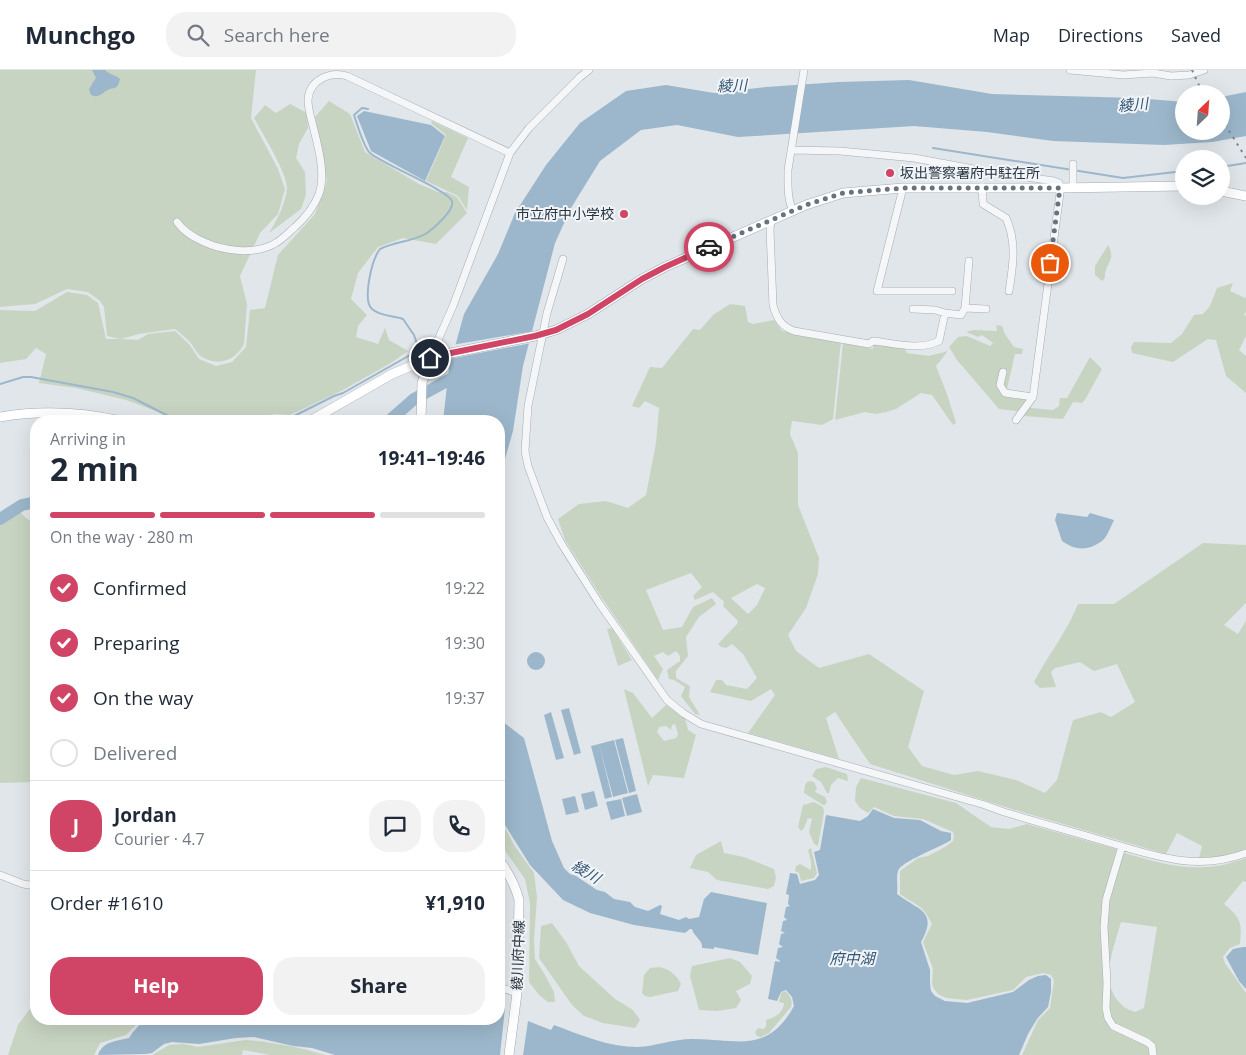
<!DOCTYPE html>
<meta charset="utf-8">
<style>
:root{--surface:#fff;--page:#f2f2f3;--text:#1f2937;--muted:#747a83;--line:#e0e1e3;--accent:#d04566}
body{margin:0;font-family:"Open Sans","Noto Sans JP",sans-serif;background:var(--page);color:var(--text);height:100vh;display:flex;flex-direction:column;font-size:19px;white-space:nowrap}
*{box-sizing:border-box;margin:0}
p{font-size:16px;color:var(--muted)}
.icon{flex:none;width:28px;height:28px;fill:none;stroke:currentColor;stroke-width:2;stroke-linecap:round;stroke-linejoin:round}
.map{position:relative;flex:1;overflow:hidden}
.drawer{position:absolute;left:30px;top:345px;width:475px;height:610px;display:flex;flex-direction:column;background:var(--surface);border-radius:20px;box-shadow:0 5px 20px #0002}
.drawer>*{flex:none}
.needle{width:32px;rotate:25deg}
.buttons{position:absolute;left:1175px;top:15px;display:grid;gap:10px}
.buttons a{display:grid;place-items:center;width:55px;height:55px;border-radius:50%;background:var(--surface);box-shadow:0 5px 20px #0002;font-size:25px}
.pin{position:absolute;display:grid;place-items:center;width:42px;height:42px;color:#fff;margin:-21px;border:2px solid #fff;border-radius:50%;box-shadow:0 1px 5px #0007}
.courier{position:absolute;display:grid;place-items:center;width:50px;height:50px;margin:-25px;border:4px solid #d04566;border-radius:50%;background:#fff;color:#222;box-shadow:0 1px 6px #0007}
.overview em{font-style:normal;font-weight:700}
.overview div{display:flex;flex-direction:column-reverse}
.overview{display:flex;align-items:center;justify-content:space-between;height:85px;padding:0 20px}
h1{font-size:32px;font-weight:700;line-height:38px}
.bar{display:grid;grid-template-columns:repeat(4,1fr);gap:8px 5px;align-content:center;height:60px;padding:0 20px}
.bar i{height:6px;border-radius:4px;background:var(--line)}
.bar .active{background:var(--accent)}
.bar p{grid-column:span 4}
.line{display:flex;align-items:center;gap:12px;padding:0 20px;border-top:1px solid var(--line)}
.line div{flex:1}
.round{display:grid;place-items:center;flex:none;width:52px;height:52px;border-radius:20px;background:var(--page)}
ol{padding:0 20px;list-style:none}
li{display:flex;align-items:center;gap:15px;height:55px}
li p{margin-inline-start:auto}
li .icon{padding:5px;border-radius:50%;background:var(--accent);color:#fff;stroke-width:4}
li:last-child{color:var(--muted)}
li i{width:28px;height:28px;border:2px solid var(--line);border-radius:50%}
.action{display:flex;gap:10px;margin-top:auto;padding:10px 20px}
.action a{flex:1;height:58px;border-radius:20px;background:var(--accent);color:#fff;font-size:20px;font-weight:700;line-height:58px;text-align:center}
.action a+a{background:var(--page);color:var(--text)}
header{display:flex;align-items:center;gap:30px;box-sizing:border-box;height:70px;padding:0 25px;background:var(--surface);border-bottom:1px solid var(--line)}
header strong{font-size:24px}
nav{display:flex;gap:28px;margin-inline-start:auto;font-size:18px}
.search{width:350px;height:45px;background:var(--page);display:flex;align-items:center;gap:12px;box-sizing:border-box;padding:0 18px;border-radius:20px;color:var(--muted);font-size:19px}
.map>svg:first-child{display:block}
</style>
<header>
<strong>Munchgo</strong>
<div class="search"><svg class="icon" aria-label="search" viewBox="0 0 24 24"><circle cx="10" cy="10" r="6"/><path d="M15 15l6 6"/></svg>Search here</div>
<nav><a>Map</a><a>Directions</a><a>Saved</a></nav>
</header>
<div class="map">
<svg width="1246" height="985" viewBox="0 0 1246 985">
<rect width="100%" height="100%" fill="#e1e6ea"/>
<path fill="#c8d4c2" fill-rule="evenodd" d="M0 0H256L251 48 278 99 285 119 278 144 260 163 240 206 247 234 244 274C236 290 219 297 202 287 197 284 194 277 190 272 185 267 180 263 175 259L139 264 121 269 138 270 148 264 175 261 189 274 199 289 216 296 232 292 246 277 250 240 265 238 278 185 315 144 327 111 315 47 329 31 350 44 365 82 419 114 438 122H447L457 127 467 143 436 174 403 168 378 177 358 203 351 229 367 245 358 256 356 267 378 274 385 258 389 270 408 281 391 293 343 320 290 345 275 344 248 351H183L126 330 76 318 39 313 46 284 36 278 26 289 0 293V240L35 241 67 222 87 225 98 233 106 269H120L107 266 104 237 100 231 88 222 67 219 35 234 0 237Z
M290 34 307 43 308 58 299 74 296 88 305 102 306 125 301 139 269 163C277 150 285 135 287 119 288 104 262 63 254 48L265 35 276 43Z
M432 51 468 68 451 107 469 117 467 140 458 126 426 111 446 65 431 53Z
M1108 175C1117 192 1104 193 1105 208L1102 211 1095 205V196Z
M1233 213 1230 221 1245 228 1246 226V242L1244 245 1246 246V266L1239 280 1246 286V323L1226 306 1216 270 1208 269 1173 292 1132 283 1131 277 1134 272 1171 273 1182 264 1194 245 1203 244 1210 236 1217 218Z
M730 234 745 236 748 252 753 254 774 250 782 261 841 271 833 349 822 355 792 351 790 364 798 383V435L819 488 818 504 806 538 788 565 796 581 819 598 869 584 924 621 908 677 922 696 954 705 978 701 1016 710 1045 723 1057 710 1073 650 1101 642 1111 647 1135 632 1117 594 1094 601 1080 592 1055 598 1051 602 1056 617 1040 618 1034 612C1048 585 1067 562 1078 534H1114L1203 473 1246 475V533L1224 555 1238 564 1246 551V781L1222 787 1199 788 1202 776 1177 763 1166 784 1015 740 870 694 835 642 826 648 839 689 748 663 775 625 771 619 751 631 710 622 716 610H722L726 615 747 619 757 608 743 584 732 574 726 578 721 577 718 574 737 554 738 551 723 536 724 532 713 522 695 530 693 526 702 517 691 503 646 520 663 560 682 557 693 537 712 528 716 534 699 547 686 567 688 586 676 601V608L690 616 689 627 700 645 695 644 681 626 685 617 674 610 669 609 667 600 680 591V586L676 581 668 586 663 582 654 586 663 599 658 610 600 525 565 470 558 449 579 434 606 431 628 438 646 425 656 373 659 338 645 331 639 338 632 336 650 297 662 298 693 259 700 260 713 245ZM757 514 765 518 757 535 748 544 731 528Z
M996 255 1002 256 1005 264 1014 277 1023 279 1022 284H1015L1007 319 1016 328 1027 329 1031 338 1053 340 1059 336 1060 328H1067L1090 287 1102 299 1086 328 1082 333 1073 332 1063 349 1024 346 1016 341 999 339 957 290 949 277 958 267 967 266 990 276 993 273 982 265 978 267 966 262 974 260 997 261Z
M843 273 873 279 874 274 904 278 907 283 929 286 948 281 936 296 947 324 956 353 953 355 932 325 921 323 896 339 886 342 876 344 865 342 835 350Z
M18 441 36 456V717L32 712 0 713V454Z
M612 558 632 590 618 596 607 559Z
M624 619 633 623 652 648 666 635 685 648 688 660 696 665 684 708 653 705 648 716ZM675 654 678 664 676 668 664 671 657 662 659 657 666 656 671 660 672 655Z
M826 697 847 704 848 711 838 708 831 715 829 723H827L821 712 812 706 816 699Z
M861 708 956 733 991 757 1009 759 1027 754 1116 779 1117 784 1122 786 1125 783C1169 796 1201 805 1246 788V812L1243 811 1224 834C1241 848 1242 852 1240 874L1230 878 1223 887 1225 893 1246 923V985H1022L1038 950 1050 938 1054 910 1051 905 1043 903 1026 907 1013 920 967 930 946 928 938 924 934 919 932 914 933 899 923 872 932 854C922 833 916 836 900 824V801L918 788 928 786 945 777 953 771 954 766 953 762 923 749 894 746 874 737 868 743 860 738 855 731 856 717ZM1121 852 1157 857 1144 938 1135 942C1130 940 1124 938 1121 934 1098 912 1114 878 1121 852Z
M808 711 814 712 817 718 815 722 825 727 827 732 825 735H823L804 723 805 715Z
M814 732 823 737 824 742 818 776 814 774 809 762 812 749 808 748 804 758 801 761 798 757 803 735Z
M499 747 514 775 534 803 537 827 534 871 535 889 545 905 554 922 555 932H548L539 925 529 912 530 833 525 809 499 772Z
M721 771 724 783 744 787 774 799 776 808 774 816 768 819 717 810 708 802 690 798 696 785Z
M811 778 817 803 814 808 801 811 799 803 795 801 796 796 800 794 811 800V792L808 780Z
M552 853 566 872 579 896 615 929 633 940 640 950 635 958 603 953 584 946 572 935 539 888 541 856Z
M730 888 740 892 752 906 750 914 736 921 741 930 736 938 717 941 699 940 690 906 692 896Z
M660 897C670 900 676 904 681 914L678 921 650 927 645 926 642 923 644 905 650 898Z
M785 921C790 925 793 930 791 937L769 963 761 967 757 966 755 962 758 958 764 959 766 956V950C775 947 783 944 784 933L779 932 781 923Z
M32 936 36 939V949H139V952L126 965 100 973 94 985H8L18 955Z
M246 970C272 972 300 977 325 985H270L243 980 242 985H152L169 975 184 974 198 977Z"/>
<path fill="#9cb7cb" d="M92 0H105C110 5 116 5 120 9 117 22 113 16 106 21 100 25 98 28 91 25L89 19 96 8Z
M909 10 992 24 1137 28 1184 32V61H1221V27L1246 22V66L1212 72 1164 75 1053 71 987 62 914 56 738 67 677 55 641 60 600 91 571 138 555 173 523 296 513 361 499 410V351H443L449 298 464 244 498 184 515 143 546 95 580 53 626 21 666 15 714 23 766 17 839 12Z
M364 41 431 55 445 66 425 111 371 81 357 46Z
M1057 443 1087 447 1090 443 1114 450C1111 456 1107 467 1102 471 1088 481 1076 481 1062 471L1055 450Z
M527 591a9 9 0 1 1 18 0a9 9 0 1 1-18 0Z
M569 638 581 683 574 685 561 640Z
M499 640 502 651 524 668 552 771 564 798 570 804 576 806 597 820 605 822 614 829 630 832 635 837 648 841 660 835 662 836 660 844 679 850 686 847 689 849 699 847 704 829 711 822 767 833 758 885 714 877V879L702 878C703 870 694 867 692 859H690L685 863 634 855 590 843 563 830 530 795 505 755 499 734Z
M551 642 564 688 556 690 544 645Z
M623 668 636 721 629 723 615 670Z
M614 670 628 723 620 725 617 713 620 725 613 727 599 674Z
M599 674 612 727 605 729 591 676Z
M594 721 598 736 585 740 581 724Z
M637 724 642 742 627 746 622 728Z
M575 726 579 742 566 745 562 729Z
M621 729 625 746 611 750 606 732Z
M873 739 894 748 920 750 941 761 951 763V770C941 777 900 792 898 801 896 808 898 817 897 824 917 840 939 840 921 872L930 900V914L931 921 935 926 945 931 967 933 1013 922 1029 910 1038 906 1046 905 1051 909V922L1048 937 1037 949 1028 964 1019 985H523L528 951 551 960 554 955C581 965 608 977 638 977 657 976 676 968 695 969 740 970 768 983 794 936L792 927 786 920 781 922 777 931 768 929 775 891 780 892V891L776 888 778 878 783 877 779 874 781 864 785 863 781 861 783 851 787 850 784 847 786 837 790 836 788 834 789 825 786 824 790 803 797 804 800 814 815 810 819 805 814 782 820 780 826 745 860 751 868 746Z
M1243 877H1246V919L1239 911 1226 887 1233 879Z
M499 933 505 938 500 985H335L312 978 293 976 254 967 236 968 199 974 172 972 164 974 152 983 146 984 98 985C103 971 117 971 129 968L133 962 141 953V949H499Z"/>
<path fill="#e1e6ea" d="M534 261 531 273 449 289 452 275Z"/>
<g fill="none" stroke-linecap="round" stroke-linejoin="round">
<path stroke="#9cb7cb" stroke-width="2" d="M933 78 1123 108 1184 101
M1221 97 1246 93
M0 314 23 307H31L113 322 133 328 178 351
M260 351 276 348H290L334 326 343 323 419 280 414 265 403 249C393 245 381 247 372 239 362 230 372 189 380 179 395 171 413 172 427 163 434 158 455 140 452 131 448 120 384 95 370 83 364 78 357 54 354 45L362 38 368 39"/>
<path stroke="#9cb7cb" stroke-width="12" d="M389 351 414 329 458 305H461
M0 449 22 435 36 432"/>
<g stroke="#a6adb4" stroke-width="8">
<path id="minor" d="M1070 0 1123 5 1153 3 1171 6 1189 5 1204 0
M791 80 840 81 914 88 979 100 1054 111 1059 113 1060 123 1033 327 1016 350
M1073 94V118
M982 117 983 134 1006 148C1017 172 1013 196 1009 221
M903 118 877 221H952
M793 141C787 129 788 113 788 100L804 0
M771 150 770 160 773 235C777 249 781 256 794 261L869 274 873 271C894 273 919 281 939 271L945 243 961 245 965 238 969 191
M177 152C184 162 193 167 204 172 224 181 254 185 274 174 282 170 288 163 295 157 305 148 314 137 319 124 326 104 318 76 313 56 311 48 308 39 308 30 309 10 330 1 347 6L510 83
M563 189 547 243 528 336 525 381 528 396 547 447 561 473 599 533 667 630 683 643 701 654 985 735 1004 742C1037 752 1070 761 1104 771 1151 785 1197 802 1246 783
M965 238 986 239
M913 239 935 240 945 243
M430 288 453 236 510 83 529 58 580 7 589 0
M1003 302 1000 315 1005 323 1033 327
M1122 776 1106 830 1104 857 1107 913 1106 938 1108 948 1113 956 1147 972 1152 976 1153 985
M0 805 23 814 36 816
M499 917 517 923"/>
</g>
<g stroke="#a1abb6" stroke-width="10">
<path id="major" d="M1221 121 1246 126
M0 347C41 340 81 342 121 351
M310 351 392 304 430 288 446 284 535 266 556 260 588 244 642 209 665 197 806 135 843 123 903 118H1060L1184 116
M421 351 422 313 430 288
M499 790C508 802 515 814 519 830L517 923 509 985"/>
</g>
<use href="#minor" stroke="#f4f6f8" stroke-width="7"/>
<use href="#major" stroke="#fff" stroke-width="9"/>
<path stroke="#7b8694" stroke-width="2" stroke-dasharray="2.5 5" stroke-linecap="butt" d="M1192 0 1203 24
M1221 48 1246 88"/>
</g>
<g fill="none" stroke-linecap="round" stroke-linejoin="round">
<path stroke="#69737d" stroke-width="5" stroke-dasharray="0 9" d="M709 177 806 135 843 123 904 118H1060L1050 193"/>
<path stroke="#d04566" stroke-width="6" d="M430 288 446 284 535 266 556 260 588 244 642 209 665 197 709 177"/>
</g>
<g fill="#d04566" stroke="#f1f4f7" stroke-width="2">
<circle cx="890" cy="103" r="5"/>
<circle cx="624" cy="144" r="5"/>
</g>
<g text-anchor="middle" stroke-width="4" stroke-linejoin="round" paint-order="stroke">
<g font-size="14" fill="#293542" stroke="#f1f4f7" text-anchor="start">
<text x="900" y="108">坂出警察署府中駐在所</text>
<text x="614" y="149" text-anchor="end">市立府中小学校</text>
</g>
<g font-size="14" fill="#293542" stroke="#f1f4f7">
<text transform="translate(518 885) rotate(-88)" y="5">綾川府中線</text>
</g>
<g font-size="15" font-style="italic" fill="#335777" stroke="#f1f4f7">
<text transform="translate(732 16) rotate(-2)" y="5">綾川</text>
<text transform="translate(1133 35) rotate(-5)" y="5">綾川</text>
<text transform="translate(586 802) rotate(31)" y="5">綾川</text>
<text x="852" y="894">府中湖</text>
</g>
</g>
</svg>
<div class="buttons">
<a><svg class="needle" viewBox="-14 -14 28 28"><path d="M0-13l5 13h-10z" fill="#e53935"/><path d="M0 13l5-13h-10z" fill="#747a83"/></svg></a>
<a><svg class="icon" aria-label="layers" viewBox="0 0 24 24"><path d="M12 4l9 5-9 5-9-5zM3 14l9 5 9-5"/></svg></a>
</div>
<div class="pin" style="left:1050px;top:193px;background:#ea580c"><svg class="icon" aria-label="bag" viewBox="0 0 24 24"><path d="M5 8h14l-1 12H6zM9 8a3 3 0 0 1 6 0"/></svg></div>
<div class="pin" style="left:430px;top:288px;background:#1f2937"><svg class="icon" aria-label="home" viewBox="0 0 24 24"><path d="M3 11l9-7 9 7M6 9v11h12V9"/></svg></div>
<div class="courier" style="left:709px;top:177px"><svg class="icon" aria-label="car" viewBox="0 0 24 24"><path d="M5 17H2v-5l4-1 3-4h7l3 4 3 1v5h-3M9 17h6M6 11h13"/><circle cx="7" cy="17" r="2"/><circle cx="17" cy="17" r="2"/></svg></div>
<section class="drawer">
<div class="overview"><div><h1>2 min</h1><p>Arriving in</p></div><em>19:41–19:46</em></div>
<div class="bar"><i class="active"></i><i class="active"></i><i class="active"></i><i></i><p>On the way · 280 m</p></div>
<ol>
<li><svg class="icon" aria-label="check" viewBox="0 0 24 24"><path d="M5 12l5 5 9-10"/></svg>Confirmed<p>19:22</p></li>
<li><svg class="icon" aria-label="check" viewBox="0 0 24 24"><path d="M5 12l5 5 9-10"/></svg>Preparing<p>19:30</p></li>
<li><svg class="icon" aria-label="check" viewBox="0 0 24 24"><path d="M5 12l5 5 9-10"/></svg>On the way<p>19:37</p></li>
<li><i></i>Delivered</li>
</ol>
<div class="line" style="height:90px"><b class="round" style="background:var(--accent);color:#fff">J</b><div><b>Jordan</b><p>Courier · 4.7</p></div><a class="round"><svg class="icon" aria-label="chat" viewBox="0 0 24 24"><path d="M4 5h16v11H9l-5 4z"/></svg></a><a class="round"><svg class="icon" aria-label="phone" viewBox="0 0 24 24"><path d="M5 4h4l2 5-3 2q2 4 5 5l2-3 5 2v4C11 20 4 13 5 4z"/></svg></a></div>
<div class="line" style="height:65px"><div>Order #1610</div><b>¥1,910</b></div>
<div class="action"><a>Help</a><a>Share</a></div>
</section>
</div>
